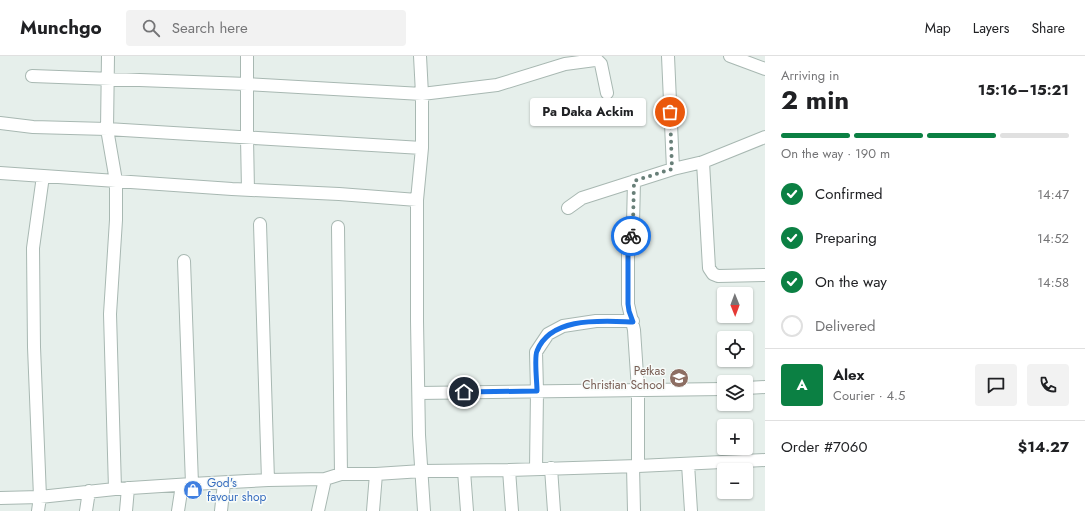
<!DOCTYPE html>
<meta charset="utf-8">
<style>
:root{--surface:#fff;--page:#f2f2f2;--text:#202124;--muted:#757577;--line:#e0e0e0;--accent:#0b8043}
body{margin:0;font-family:Jost,sans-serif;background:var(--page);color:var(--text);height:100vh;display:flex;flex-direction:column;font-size:15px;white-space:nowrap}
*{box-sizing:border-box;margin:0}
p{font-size:13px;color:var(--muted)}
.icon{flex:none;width:22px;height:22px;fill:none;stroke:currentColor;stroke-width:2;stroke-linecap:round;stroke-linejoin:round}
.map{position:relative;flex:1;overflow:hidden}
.sheet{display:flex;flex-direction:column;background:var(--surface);width:320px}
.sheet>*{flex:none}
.needle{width:26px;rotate:179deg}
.controls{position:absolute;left:717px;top:231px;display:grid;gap:8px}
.controls a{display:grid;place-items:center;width:36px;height:36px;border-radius:4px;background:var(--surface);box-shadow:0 1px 3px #0004;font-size:20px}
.pin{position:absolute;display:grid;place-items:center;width:34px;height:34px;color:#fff;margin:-17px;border:2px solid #fff;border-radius:50%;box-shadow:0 1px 4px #0007}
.courier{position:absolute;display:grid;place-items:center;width:40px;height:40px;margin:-20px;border:3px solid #1a73e8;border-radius:50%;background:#fff;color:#222;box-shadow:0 1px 5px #0007}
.bubble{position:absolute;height:28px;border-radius:4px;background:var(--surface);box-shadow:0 1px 3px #0004;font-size:13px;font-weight:700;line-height:28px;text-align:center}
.headline em{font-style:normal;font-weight:700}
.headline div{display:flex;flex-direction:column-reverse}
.headline{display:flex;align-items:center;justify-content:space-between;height:68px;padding:0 16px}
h1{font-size:26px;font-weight:700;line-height:30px}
.bar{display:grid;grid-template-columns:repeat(4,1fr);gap:6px 4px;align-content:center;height:48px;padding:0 16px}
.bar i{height:5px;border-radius:3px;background:var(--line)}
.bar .on{background:var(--accent)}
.bar p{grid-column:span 4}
.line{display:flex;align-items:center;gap:10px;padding:0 16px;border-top:1px solid var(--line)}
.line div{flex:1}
.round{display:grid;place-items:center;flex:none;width:42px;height:42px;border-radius:4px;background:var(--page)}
ol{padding:0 16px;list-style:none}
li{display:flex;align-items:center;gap:12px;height:44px}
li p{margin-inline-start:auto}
li .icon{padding:4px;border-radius:50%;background:var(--accent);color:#fff;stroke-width:4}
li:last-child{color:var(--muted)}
li i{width:22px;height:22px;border:2px solid var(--line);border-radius:50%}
header{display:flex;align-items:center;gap:24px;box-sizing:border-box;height:56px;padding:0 20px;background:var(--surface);border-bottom:1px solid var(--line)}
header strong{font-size:19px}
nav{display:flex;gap:22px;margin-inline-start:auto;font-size:14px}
.search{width:280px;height:36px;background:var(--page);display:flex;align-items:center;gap:10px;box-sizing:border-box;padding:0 14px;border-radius:4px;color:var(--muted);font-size:15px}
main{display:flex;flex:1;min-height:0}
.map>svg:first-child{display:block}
</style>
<header>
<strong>Munchgo</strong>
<div class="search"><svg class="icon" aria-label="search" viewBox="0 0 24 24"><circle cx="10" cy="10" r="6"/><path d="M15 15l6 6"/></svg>Search here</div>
<nav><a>Map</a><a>Layers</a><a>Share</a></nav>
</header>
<main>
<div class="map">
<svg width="765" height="455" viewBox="0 0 765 455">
<rect width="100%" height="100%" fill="#e6efeb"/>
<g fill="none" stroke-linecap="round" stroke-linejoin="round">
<g stroke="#a8b8b2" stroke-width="14">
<path id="street" d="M108 0 107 73 116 125V164L110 258 115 433
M247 0V82L248 134
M420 0 422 38V92L417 144V265L419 379 424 455
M668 0 673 113
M730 0 765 13
M32 20 247 28 422 38 497 29 565 8 595 4 598 5 601 8 607 37
M0 67 33 71 107 73 422 92
M703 106 709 212 713 218 718 220 765 219
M0 117 232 133 339 138 417 144
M634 125 633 168 628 198V248L634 274 638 334V410
M568 152 582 142 673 113 703 106 765 81
M260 168 268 424
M338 171 341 418
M184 205 192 428
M746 332 765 331
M419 337 724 333
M688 408 691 455
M633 410 634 455
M551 412 554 455
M536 413 537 335 536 296 548 278 563 270 596 265H633
M509 414 512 455
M464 415 467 455
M0 442 40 441 115 433 192 428 268 424 325 423 341 418H376L422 415 509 414 638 410 765 404
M38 455 40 441 34 291 33 192 43 120
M86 455 89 435
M126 455 128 432
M178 455 182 429
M221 455 224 427
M318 455 325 423
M373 455 376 418"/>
</g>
<use href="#street" stroke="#fff" stroke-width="12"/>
</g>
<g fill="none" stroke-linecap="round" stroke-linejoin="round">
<path stroke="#687f78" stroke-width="4" stroke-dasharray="0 7.2" d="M631 180 633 168 634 125 672 113 670 56"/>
<path stroke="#1a73e8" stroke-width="5" d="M464 336 537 335C537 326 534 301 537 295 551 260 602 265 633 266L629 255 628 248V198L631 180"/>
</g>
<defs>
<g id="school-disc" transform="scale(1)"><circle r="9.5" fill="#8d6e63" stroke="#f7fbf9"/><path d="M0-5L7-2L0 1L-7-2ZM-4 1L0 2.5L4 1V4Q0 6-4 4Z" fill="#fff"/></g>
<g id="shop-disc" transform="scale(1)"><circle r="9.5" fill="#3f7fe0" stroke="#f7fbf9"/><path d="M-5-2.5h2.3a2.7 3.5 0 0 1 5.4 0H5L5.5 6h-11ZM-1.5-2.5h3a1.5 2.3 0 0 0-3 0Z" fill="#fff"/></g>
</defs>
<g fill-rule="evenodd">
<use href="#school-disc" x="679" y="322"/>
<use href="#shop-disc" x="193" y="434"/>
</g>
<g text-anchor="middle" stroke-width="3" stroke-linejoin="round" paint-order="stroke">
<g font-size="12" fill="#785e54" stroke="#f7fbf9" text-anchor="end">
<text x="665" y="319">Petkas<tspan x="665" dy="14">Christian School</tspan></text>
</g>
<g font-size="12" fill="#366cbe" stroke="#f7fbf9" text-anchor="start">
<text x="207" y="431">God's<tspan x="207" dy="14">favour shop</tspan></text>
</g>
</g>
</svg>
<div class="controls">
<a><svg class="needle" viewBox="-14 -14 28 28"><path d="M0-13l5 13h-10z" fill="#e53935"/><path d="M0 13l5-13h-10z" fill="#757577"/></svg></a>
<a><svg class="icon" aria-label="locate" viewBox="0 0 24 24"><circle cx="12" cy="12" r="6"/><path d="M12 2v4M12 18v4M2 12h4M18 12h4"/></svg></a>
<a><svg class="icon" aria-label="layers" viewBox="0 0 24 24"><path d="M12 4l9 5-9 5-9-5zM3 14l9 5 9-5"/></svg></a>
<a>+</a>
<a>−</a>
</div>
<div class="pin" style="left:670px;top:56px;background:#ea580c"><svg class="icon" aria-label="bag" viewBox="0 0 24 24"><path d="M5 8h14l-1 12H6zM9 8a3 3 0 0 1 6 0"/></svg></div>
<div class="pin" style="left:464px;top:336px;background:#1f2937"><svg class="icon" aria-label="home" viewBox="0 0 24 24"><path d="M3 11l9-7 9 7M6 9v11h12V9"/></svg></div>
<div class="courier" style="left:631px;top:180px"><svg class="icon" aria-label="bike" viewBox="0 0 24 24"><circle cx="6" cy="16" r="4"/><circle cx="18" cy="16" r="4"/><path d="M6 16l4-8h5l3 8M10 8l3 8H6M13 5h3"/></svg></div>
<div class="bubble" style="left:530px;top:42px;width:116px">Pa Daka Ackim</div>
</div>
<section class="sheet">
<div class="headline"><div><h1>2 min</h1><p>Arriving in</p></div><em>15:16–15:21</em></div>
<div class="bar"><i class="on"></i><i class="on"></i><i class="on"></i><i></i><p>On the way · 190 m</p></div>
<ol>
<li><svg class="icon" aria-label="check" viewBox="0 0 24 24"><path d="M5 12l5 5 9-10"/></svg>Confirmed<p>14:47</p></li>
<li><svg class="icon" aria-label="check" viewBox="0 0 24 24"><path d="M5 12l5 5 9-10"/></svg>Preparing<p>14:52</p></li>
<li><svg class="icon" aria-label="check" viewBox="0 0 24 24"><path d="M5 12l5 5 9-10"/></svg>On the way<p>14:58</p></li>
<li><i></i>Delivered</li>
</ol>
<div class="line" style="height:72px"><b class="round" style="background:var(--accent);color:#fff">A</b><div><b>Alex</b><p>Courier · 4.5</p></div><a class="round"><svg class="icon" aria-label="chat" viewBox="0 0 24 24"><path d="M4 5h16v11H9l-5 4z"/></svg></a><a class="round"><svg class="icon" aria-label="phone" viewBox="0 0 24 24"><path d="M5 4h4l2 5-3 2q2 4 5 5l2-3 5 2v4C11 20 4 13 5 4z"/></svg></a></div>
<div class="line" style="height:52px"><div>Order #7060</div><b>$14.27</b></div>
</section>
</main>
